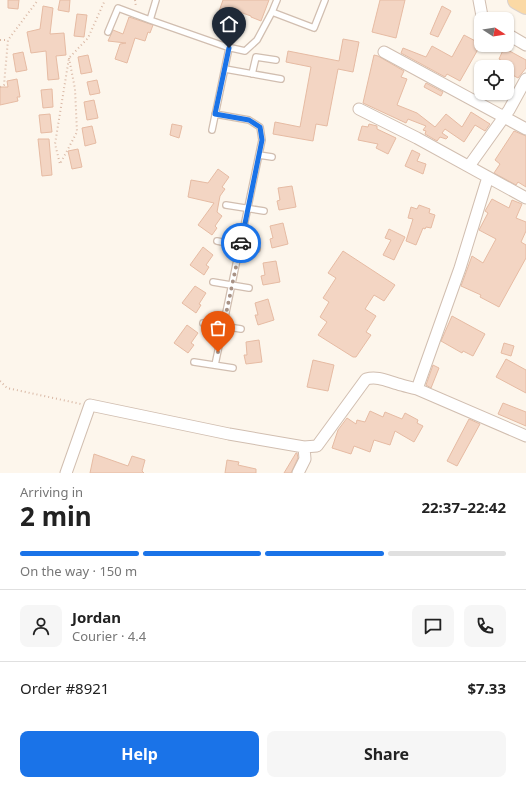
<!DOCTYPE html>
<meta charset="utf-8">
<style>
:root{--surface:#fff;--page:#f6f6f6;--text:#222;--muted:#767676;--line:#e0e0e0;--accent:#1a73e8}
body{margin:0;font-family:"Noto Sans",sans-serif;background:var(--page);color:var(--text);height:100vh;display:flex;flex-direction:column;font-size:15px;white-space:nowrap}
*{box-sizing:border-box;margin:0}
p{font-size:13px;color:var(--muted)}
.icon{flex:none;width:22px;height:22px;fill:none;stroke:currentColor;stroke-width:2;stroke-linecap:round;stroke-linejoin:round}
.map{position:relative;height:473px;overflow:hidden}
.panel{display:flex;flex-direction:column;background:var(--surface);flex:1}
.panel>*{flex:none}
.needle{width:26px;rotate:102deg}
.controls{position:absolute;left:474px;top:12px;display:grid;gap:8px}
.controls a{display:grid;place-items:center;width:40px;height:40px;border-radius:8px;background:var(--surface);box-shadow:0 1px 3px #0004;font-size:20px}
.pin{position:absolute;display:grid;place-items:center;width:34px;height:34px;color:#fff;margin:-41px -17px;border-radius:50% 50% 50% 0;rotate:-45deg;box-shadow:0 0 4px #0007}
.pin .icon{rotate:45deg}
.courier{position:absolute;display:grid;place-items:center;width:40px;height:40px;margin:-20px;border:3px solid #1a73e8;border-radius:50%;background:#fff;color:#222;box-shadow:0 1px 5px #0007}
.summary em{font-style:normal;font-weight:700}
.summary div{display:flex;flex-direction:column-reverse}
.summary{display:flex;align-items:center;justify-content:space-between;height:68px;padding:0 20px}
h1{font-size:26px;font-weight:700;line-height:30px}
.bar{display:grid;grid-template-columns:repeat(4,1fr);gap:6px 4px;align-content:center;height:48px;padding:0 20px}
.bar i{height:5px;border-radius:3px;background:var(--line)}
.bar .current{background:var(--accent)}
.bar p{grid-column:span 4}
.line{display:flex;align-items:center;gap:10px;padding:0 20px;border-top:1px solid var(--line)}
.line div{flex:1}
.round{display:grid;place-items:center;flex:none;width:42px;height:42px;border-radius:8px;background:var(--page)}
.action{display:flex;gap:8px;margin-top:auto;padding:8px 20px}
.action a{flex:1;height:46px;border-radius:8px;background:var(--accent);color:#fff;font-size:16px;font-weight:700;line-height:46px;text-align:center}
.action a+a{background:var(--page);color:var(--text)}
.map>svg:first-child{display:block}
</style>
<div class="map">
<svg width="526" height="473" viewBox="0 0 526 473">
<rect width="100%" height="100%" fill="#fdf6ec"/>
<path fill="#f3d5c3" stroke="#e6bba3" d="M8 0H19L18 9 8 8Z
M60 0H70L69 12 58 10Z
M223 0H269L261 21 251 17V16L234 10 229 25 216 20Z
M380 0H405L396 38 372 32Z
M43 6 53 8 50 34 64 33 66 55 56 56 59 79 48 80 46 51 31 53 27 32 40 29Z
M442 6 451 11 438 37 430 34Z
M77 14 87 15 84 37 74 36Z
M129 17 153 25 150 33 148 32 145 41 135 38 127 63 115 59 120 44 126 43 108 41 113 30 123 34Z
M464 35 481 44 460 81 447 74 445 77 401 53 403 48 426 57 432 46 452 57Z
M343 39 359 42 353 72 338 69 327 126 316 124 313 141 273 134 275 122 300 127 311 67 286 62 288 51 339 61Z
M504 48 526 60V68L518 78 507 72V67H502L504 62 499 59Z
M23 52 27 70 16 72 13 54Z
M88 55 92 72 81 74 78 57Z
M374 55 378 56 404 71 401 77 407 79 397 105 417 113 435 127 446 114 462 127 471 112 490 124 485 131 475 125 464 142 445 129 442 133 448 137 446 139 440 137 437 141 425 134 426 131 423 130 426 126 408 119 406 123 363 103Z
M17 79 20 97H17L18 101 0 105V87H8L7 81Z
M97 80 100 93 90 95 87 82Z
M426 83 443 92 441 96 424 87Z
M52 89 53 107 43 108 41 90Z
M94 100 98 118 87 120 84 102Z
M50 114 52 132 41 133 39 115Z
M172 124 182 126 179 138 170 135Z
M369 124 377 126V129L396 138 388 154 376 148 378 144 358 140 362 126 368 127Z
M92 126 96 143 85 146 82 128Z
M514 131 526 136V187L518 182 516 185 494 173 500 164 495 160Z
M38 139H49L52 175 42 176Z
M78 149 82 167 72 169 68 151Z
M412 150 420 154 417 161 426 164 423 174 405 166Z
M218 169 229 177 222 187 225 189 220 196 217 212 222 216 215 226 217 228 212 235 198 225 214 203 188 197 191 180 208 183Z
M292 186 296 207 279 210 277 201 280 200 278 188Z
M492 199 509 208 512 200 522 204 516 218 526 222V231L521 242 526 245V258L499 307 480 297 481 295 461 286 472 256 483 263 496 239 479 230 488 213 485 211Z
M419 205 430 209 429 213 435 215 431 228 426 227 425 229 423 228 416 245 406 241 413 219 408 218 411 207 417 209Z
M283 223 288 244 272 248 270 239 273 238 270 226Z
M389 229 405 237 394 260 383 255 391 240 385 238Z
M203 247 213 255 206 265 209 267 204 275 190 265Z
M343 251 395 285 384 301 374 295 365 309 376 316 366 332 371 335 356 357H353L318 335 327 322 320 317 329 302 323 298 336 278 328 273Z
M276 261 280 282 263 285 261 276 265 275 263 263Z
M195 286 206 293 199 304 201 305 196 313 182 303Z
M268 299 274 320 258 325 255 315H258L255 303Z
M452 316 485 334 473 356 463 351 462 353 441 341Z
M187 325 198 333 191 343 194 345 188 353 174 343Z
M259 340 262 362 246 364 244 355H247L246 342Z
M504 343 514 346 511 356 501 353Z
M506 359 526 370V393L496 377Z
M313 360 334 365 328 391 307 387Z
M433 365 439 368 431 388 426 385Z
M503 403 526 412V426L498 414Z
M370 411 383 417 385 412 402 419 405 413 418 420 417 423 423 426 414 442 395 431 390 445 374 440 370 452 354 446 351 454 332 448 338 430 347 418 356 424 357 420 365 422Z
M469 419 480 424 457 466 447 461Z
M296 453H297L298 458 291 473H284Z
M94 454 128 466 132 456 145 460 142 471 144 473H90Z
M227 460 239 462 238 465 256 469V473H225Z"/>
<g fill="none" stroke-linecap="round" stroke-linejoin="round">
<g stroke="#d1beb0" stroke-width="8">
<path id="lane" d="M156 0 150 20 227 47 245 51 257 40 272 12 277 0
M272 12 314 28 325 0
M108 32 118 8 150 20
M225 69 281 79
M252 74 256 57 276 60
M212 130 229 48
M259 155 272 157
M226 205 264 211
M217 241 257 249
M213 282 249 288
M203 323 241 329
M194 362 233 368
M215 365 262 140 260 127 249 120 215 114"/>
</g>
<g stroke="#d1beb0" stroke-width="13">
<path id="street" d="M479 0 482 16 486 19
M507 34 526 45
M384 52 526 129
M359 109 417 138 526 198
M469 166 509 110 526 79
M417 389 526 436
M66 473 90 405 229 434 304 447
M298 473 305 459 304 447 317 446 366 379C378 376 387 381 398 384 404 386 410 387 417 389L460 268 488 177"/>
</g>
<g stroke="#dad1cd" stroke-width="20">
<path id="primary" d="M517 0 526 5"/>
</g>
<path stroke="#d9b8a5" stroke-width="2" stroke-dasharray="1 3" stroke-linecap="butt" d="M135 0 136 7
M0 40H8
M69 58 75 89 77 132 60 164 55 144 69 58 88 38 105 0
M0 87 4 85 8 40 38 0
M0 381 7 388 81 404"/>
<use href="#lane" stroke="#fff" stroke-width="5.5"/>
<use href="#street" stroke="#fff" stroke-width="11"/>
<use href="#primary" stroke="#fbd9a5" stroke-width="18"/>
</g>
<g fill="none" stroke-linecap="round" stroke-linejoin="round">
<path stroke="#a89285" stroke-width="4" stroke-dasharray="0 7.2" d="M218 352 241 243"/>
<path stroke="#1a73e8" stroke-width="5" d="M229 48 215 114 249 120 260 127 262 140 241 243"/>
</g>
</svg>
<div class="controls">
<a><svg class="needle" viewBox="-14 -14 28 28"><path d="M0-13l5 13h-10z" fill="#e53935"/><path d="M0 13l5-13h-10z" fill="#767676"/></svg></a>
<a><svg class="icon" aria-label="locate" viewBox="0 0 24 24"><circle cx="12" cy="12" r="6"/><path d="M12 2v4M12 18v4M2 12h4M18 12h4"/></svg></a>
</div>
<div class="pin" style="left:218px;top:352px;background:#ea580c"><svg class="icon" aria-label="bag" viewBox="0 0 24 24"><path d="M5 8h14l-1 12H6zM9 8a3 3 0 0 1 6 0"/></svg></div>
<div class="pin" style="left:229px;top:48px;background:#1f2937"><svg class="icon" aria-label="home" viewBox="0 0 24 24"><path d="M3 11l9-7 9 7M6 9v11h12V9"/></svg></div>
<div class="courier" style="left:241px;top:243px"><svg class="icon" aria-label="car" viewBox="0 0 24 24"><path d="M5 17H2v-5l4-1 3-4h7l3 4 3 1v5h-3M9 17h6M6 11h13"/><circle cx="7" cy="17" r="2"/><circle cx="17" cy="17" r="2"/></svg></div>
</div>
<section class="panel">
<div class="summary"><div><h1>2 min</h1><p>Arriving in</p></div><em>22:37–22:42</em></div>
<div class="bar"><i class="current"></i><i class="current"></i><i class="current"></i><i></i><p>On the way · 150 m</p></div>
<div class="line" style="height:72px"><a class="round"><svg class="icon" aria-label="person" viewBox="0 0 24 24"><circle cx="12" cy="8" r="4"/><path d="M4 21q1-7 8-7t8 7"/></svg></a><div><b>Jordan</b><p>Courier · 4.4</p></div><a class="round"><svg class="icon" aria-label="chat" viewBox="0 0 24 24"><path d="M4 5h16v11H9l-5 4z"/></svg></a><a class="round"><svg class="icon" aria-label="phone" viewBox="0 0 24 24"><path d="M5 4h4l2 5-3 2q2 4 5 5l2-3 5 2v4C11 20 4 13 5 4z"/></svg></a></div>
<div class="line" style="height:52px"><div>Order #8921</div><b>$7.33</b></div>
<div class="action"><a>Help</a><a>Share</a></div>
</section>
